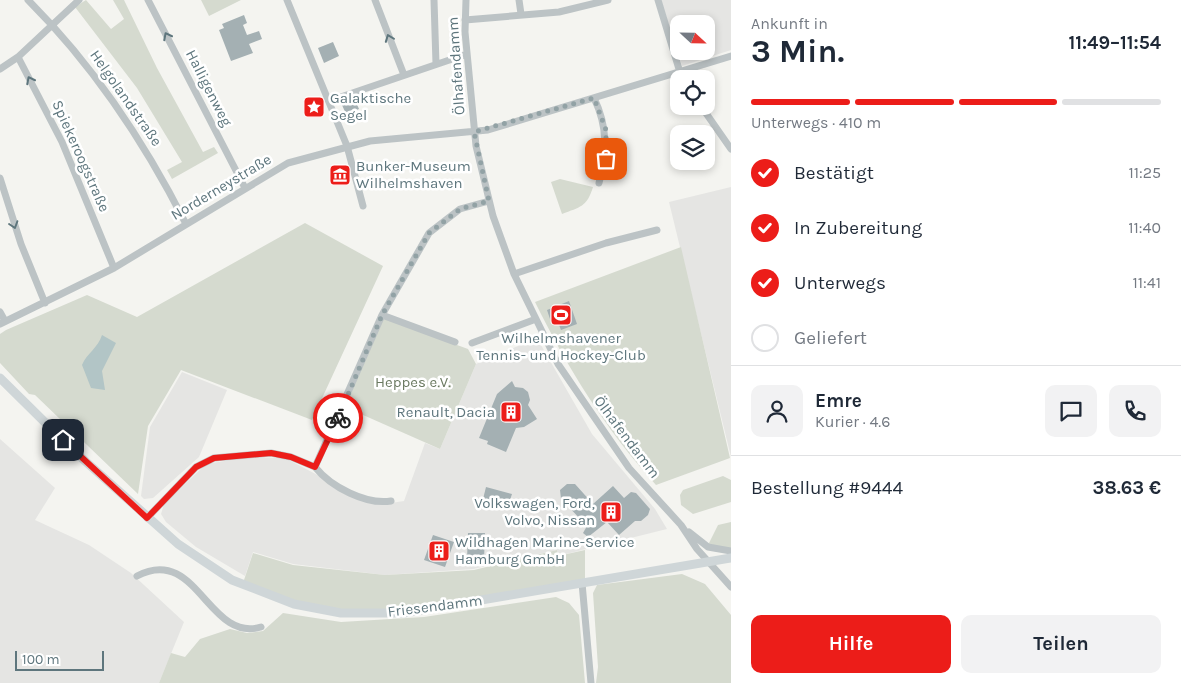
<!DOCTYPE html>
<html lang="de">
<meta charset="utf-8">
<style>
:root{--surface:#fff;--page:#f2f2f3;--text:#1f2937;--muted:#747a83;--line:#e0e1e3;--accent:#ec1d19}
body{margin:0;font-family:Karla,sans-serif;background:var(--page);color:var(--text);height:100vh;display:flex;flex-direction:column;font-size:19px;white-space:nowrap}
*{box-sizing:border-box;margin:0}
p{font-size:16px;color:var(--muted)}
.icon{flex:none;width:28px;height:28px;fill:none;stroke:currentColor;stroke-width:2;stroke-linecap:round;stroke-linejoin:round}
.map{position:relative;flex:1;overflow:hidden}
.drawer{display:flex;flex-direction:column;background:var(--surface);width:450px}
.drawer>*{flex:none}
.needle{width:32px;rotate:112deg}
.tools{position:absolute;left:670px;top:15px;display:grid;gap:10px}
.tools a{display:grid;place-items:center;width:45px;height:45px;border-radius:10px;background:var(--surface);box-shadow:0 2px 8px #0003;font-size:25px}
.scale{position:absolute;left:15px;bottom:12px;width:89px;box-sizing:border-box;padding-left:5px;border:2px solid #5e767d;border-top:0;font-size:14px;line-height:18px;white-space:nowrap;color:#5e767d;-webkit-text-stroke:4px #fff;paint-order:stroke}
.pin{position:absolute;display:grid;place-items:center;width:42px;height:42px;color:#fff;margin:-21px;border-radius:10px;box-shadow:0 2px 8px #0006}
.courier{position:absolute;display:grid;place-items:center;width:50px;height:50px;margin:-25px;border:4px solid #ec1d19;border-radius:50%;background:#fff;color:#222;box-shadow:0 1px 6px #0007}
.head em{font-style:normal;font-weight:700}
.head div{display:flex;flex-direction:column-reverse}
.head{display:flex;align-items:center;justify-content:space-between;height:85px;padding:0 20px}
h1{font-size:32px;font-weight:700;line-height:38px}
.bar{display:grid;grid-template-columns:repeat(4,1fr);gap:8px 5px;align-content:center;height:60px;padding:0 20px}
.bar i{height:6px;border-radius:4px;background:var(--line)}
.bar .active{background:var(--accent)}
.bar p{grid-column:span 4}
.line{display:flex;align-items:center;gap:12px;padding:0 20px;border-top:1px solid var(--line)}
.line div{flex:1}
.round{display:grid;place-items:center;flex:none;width:52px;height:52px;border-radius:10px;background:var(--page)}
ol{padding:0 20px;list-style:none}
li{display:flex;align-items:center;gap:15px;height:55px}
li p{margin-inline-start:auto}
li .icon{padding:5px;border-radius:50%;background:var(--accent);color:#fff;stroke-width:4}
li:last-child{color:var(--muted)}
li i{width:28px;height:28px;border:2px solid var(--line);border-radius:50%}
.primary-button{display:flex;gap:10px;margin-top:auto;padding:10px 20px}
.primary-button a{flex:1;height:58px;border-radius:10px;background:var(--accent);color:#fff;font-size:20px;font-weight:700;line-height:58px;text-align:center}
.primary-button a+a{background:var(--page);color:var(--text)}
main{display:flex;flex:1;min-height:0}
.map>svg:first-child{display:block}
</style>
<main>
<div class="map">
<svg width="731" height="683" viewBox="0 0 731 683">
<rect width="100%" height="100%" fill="#f4f4f0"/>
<path fill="#e5e5e3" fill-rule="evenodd" d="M661 0H731V50L682 66ZM679 24H706V51H679Z
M731 187V457L669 202Z
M537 338 592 434 655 509 667 529 558 556 557 550 473 569 385 575 293 564 253 552 245 576 196 547 166 522 161 514 164 504 206 464 249 457 285 458 350 492 391 503 404 501 425 443 440 449 476 364Z
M182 372 227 390 199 457 153 498 144 499 141 496 150 427Z
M0 439 55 488 35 520 89 545 131 573 184 622 159 683H0Z"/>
<path fill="#d5dacf" d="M86 0 111 29 124 19 113 0H124L157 68 203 152 214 147 218 153 172 179 167 170 182 162 137 88 75 7Z
M201 0H241L209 16Z
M560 179 593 187C587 207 580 207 562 214L551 182Z
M305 223 383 266 312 420 181 370 148 426 138 494 35 395 29 394 0 363V334L6 330 87 295 137 317Z
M681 247 730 458 656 485C606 430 568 369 535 302Z
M383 318 468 349 476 364 440 449 345 407Z
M723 476 731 480V502L693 514 681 505 680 495 683 490Z
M731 522V549L708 545 718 525Z
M557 550 558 556 585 550V580C507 593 422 615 343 611 308 609 276 595 243 583L253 553 293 565 385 575 474 570Z
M682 574 705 584 731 615V683H596L598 667 593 593 597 585Z
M556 597 569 603 579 615 585 683H159L171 653 185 657 200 639 230 629 247 633 263 631 283 613 341 622 424 617Z"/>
<path fill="#b2c5c6" d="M102 335 116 343 102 371 105 390 91 388 82 365C87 353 98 348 102 335Z"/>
<path fill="#a4b0b3" d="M244 15 247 23 243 25 247 35 259 31 262 39 249 44 253 53 231 61 219 30 224 28 222 24Z
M333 42 339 56 324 63 318 48Z
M355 100 359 109 346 114 342 105Z
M569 301 577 324 561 330 557 320 551 322 547 310Z
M512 381 515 387 523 388 528 392 530 400 528 405 537 419 524 427 516 428 506 452 487 444 488 441 479 438 497 394Z
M567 484H575L593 504 613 486 624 498 631 492 636 493 650 509 648 515 641 521H635L619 535 607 522 588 537 583 533 587 526 561 499 560 490Z
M486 487 512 494 508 506 483 499Z
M468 533H485L484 560 467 559Z
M433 535 454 542 445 567 424 560Z"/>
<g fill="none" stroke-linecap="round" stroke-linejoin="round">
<path stroke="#bcc3c5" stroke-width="7" d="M28 0C94 66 144 141 186 224
M148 0 245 188
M287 0 347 146 363 206
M375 0 404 75
M434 0 436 64
M466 0 465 32 476 146 493 216 514 274 558 364 629 468 681 525 697 549 731 587
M519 0 521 14
M658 0 682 79
M465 20 559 12 608 0
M18 57 62 142 114 268
M0 69 18 57 79 0
M594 98C608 127 607 152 599 183
M329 101 467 54
M701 106 731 149
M0 178 21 244 45 303
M514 274 606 243 657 230
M0 312 5 321
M382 315 455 342
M0 324 114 268 288 163 370 141 488 130 731 56
M472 343 536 319
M315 467C331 487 366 505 391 501
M147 518 196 467 214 458 271 453 291 457 315 467 382 315 429 233 460 209 489 201
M689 532 708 547 731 551
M137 576C197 544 208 643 261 627
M582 583 591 683"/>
<path stroke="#cfd6d8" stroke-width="9" d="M0 378 75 452 178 544 232 580 294 604 341 613H404L731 558"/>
</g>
<defs><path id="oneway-chevron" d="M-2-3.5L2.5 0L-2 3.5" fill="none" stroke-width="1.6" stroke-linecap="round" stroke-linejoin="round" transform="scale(1.25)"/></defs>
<g stroke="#5e767d">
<use href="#oneway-chevron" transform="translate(167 36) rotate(-117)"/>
<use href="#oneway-chevron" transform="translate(389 38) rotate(-111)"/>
<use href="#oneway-chevron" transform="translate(30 80) rotate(-117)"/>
<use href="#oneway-chevron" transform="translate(14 225) rotate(72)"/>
</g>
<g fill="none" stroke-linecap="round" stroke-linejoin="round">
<path stroke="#92a2a5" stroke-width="5" stroke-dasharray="0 9" d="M338 418 382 315 429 233 460 209 489 201 474 132 594 98 606 130V159"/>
<path stroke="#ec1d19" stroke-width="6" d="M63 440 147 518 196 467 214 458 271 453 291 457 315 467 338 418"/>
</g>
<defs>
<g id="sight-square" transform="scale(1.125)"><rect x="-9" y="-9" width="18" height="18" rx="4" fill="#ec1d19" stroke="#fff"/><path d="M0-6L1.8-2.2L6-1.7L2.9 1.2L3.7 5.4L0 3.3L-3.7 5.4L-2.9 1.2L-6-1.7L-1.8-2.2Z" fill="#fff"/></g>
<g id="museum-square" transform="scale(1.125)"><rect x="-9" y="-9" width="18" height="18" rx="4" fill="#ec1d19" stroke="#fff"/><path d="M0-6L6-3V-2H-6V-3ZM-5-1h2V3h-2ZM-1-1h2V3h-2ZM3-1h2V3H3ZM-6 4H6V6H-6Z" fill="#fff"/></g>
<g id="stadium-square" transform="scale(1.125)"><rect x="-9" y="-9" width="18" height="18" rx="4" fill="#ec1d19" stroke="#fff"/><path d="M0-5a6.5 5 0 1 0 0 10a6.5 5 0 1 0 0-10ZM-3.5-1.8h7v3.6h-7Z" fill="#fff"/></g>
<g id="building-square" transform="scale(1.125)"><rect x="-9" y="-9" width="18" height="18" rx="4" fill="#ec1d19" stroke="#fff"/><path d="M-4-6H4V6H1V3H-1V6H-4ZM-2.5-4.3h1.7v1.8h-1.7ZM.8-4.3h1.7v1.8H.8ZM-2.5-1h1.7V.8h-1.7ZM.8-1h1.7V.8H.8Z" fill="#fff"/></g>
</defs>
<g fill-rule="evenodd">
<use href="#sight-square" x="314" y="107"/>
<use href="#museum-square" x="340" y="175"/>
<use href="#stadium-square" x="561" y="315"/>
<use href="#building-square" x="511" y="412"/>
<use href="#building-square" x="611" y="512"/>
<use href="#building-square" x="439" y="551"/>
</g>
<g text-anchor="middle" stroke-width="5" stroke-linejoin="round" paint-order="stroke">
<g font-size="15" fill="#5e767d" stroke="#fff">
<text transform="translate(456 66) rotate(-94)" y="5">Ölhafendamm</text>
<text transform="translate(209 88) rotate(63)" y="5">Halligenweg</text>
<text transform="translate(126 98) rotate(55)" y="5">Helgolandstraße</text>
<text transform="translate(81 156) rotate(66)" y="5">Spiekeroogstraße</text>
<text transform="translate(221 187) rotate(-31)" y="5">Norderneystraße</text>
<text transform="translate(627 437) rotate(53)" y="5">Ölhafendamm</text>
<text transform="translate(435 606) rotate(-7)" y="5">Friesendamm</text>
</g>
<g font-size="15" fill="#5e767d" stroke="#fff" text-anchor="start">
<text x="330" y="103">Galaktische<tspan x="330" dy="17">Segel</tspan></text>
<text x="356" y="171">Bunker-Museum<tspan x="356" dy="17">Wilhelmshaven</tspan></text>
<text x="561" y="343" text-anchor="middle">Wilhelmshavener<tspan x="561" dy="17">Tennis- und Hockey-Club</tspan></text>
<text x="495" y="417" text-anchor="end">Renault, Dacia</text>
<text x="595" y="508" text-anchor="end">Volkswagen, Ford,<tspan x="595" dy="17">Volvo, Nissan</tspan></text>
<text x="455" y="547">Wildhagen Marine-Service<tspan x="455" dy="17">Hamburg GmbH</tspan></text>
</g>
<g font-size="15" fill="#6b7a61" stroke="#fff">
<text x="413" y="387">Heppes e.V.</text>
</g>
</g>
</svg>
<div class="tools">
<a><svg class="needle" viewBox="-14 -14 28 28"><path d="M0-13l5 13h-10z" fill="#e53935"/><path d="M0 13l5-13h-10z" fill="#747a83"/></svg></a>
<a><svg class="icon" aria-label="locate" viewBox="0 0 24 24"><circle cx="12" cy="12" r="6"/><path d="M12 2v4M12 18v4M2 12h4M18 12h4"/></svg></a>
<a><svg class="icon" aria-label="layers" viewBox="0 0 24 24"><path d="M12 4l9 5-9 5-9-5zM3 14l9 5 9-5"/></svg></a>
</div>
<div class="scale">100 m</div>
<div class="pin" style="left:606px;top:159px;background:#ea580c"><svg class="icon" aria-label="bag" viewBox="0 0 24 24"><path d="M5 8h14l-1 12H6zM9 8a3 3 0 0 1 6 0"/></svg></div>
<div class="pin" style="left:63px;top:440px;background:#1f2937"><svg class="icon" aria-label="home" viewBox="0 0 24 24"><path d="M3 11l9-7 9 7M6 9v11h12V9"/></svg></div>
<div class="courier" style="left:338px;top:418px"><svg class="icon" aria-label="bike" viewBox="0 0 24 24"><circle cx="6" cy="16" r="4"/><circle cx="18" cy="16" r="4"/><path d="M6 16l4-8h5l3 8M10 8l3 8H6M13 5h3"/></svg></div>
</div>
<section class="drawer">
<div class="head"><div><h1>3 Min.</h1><p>Ankunft in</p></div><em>11:49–11:54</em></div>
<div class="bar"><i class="active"></i><i class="active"></i><i class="active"></i><i></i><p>Unterwegs · 410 m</p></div>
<ol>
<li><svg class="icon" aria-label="check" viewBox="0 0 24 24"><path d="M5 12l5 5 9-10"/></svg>Bestätigt<p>11:25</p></li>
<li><svg class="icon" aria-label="check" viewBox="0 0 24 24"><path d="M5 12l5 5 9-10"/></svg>In Zubereitung<p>11:40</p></li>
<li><svg class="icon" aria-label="check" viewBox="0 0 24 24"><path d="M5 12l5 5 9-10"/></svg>Unterwegs<p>11:41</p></li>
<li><i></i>Geliefert</li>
</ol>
<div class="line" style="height:90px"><a class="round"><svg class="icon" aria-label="person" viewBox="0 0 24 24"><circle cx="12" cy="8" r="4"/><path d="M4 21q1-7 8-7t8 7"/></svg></a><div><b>Emre</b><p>Kurier · 4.6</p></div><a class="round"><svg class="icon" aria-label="chat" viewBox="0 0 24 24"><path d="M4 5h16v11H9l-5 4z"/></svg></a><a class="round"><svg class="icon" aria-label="phone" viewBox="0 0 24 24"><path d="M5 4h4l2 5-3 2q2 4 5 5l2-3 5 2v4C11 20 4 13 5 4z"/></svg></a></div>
<div class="line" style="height:65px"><div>Bestellung #9444</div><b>38.63 €</b></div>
<div class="primary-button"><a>Hilfe</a><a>Teilen</a></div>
</section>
</main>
